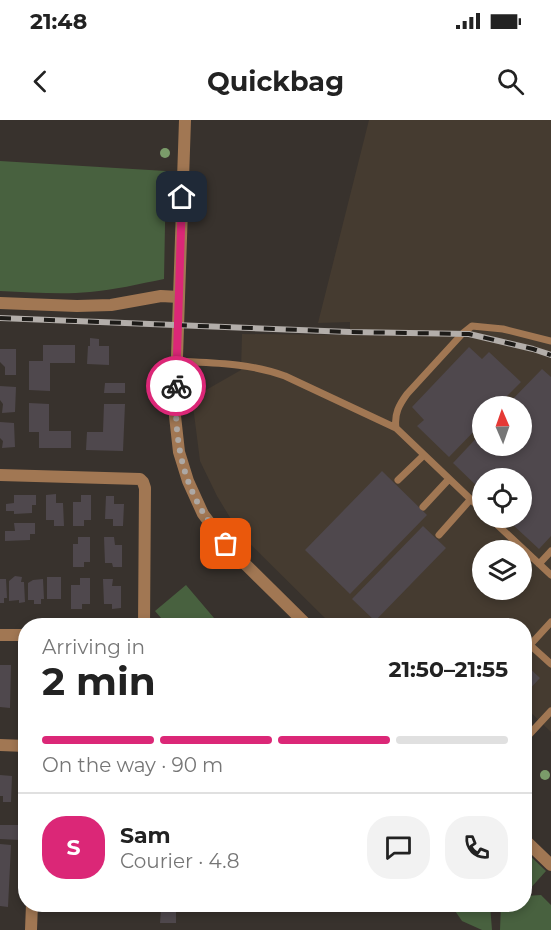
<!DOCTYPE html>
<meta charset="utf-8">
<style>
:root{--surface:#fff;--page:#f2f2f2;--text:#222;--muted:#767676;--line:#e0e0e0;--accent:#db2777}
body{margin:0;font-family:Montserrat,sans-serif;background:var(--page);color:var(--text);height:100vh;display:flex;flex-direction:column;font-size:22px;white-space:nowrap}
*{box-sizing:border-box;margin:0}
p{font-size:20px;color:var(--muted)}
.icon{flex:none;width:33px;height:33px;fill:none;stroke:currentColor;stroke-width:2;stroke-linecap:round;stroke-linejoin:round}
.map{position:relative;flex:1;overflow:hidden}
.sheet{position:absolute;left:18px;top:498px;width:514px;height:294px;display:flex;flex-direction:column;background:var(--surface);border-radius:24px;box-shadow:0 3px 9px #0003}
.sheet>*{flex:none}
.needle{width:39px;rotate:358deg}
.controls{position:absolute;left:472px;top:276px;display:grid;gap:12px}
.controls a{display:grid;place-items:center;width:60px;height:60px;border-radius:50%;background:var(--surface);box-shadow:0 3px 9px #0003;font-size:30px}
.pin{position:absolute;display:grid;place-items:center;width:51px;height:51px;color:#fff;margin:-26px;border-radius:12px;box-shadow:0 3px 9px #0006}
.courier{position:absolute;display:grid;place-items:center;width:60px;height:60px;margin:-30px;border:4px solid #db2777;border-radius:50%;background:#fff;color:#222;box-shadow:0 2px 8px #0007}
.overview em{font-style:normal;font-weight:700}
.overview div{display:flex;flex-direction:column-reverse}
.overview{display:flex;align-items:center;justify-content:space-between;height:102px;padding:0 24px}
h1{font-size:39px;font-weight:700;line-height:45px}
.bar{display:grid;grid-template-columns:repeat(4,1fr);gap:9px 6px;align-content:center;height:72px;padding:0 24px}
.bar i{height:8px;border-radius:4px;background:var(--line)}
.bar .current{background:var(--accent)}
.bar p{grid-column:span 4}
.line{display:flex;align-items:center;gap:15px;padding:0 24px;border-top:2px solid var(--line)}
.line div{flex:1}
.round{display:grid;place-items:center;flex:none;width:63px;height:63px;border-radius:24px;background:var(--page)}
.status{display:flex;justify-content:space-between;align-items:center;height:42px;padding:0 30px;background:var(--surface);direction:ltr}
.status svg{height:16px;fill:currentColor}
header{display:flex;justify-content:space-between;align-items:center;height:78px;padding:0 24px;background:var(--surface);font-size:27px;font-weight:700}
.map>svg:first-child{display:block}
</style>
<div class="status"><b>21:48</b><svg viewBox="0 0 49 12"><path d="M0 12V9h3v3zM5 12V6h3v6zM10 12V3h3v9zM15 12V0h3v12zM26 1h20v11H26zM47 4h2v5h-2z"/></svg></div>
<header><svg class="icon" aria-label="back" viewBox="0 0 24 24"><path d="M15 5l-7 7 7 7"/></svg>Quickbag<svg class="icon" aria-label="search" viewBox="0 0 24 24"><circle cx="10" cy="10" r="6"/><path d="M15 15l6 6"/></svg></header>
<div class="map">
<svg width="551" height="810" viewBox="0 0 551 810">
<rect width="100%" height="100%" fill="#38322d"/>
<path fill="#453b30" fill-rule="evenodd" d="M369 0H551V612L525 587V506L332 505 240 414 217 376 200 341 192 278 241 250 242 214 350 215V202L318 203ZM483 286H522V326H483ZM483 358H522V398H483ZM483 430H522V470H483Z"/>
<path fill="#48613f" d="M0 41 166 51 164 159C139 164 114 170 90 172 60 175 30 172 0 171Z
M186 465 220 505H167L155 491Z
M525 731 546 751 528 771 525 769Z
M541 775 551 785V810H500L501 785 525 784V776Z
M451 785H490L492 810H482L462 801Z"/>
<path fill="#4f484d" d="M90 218 99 219V226H109V245L87 244 88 226H90Z
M43 225H75V243H50V271L29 270V241H43Z
M469 227 482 239 489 232 521 262 497 286H483V302L449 337 417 306 424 300 412 287Z
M0 229H16V255H5V247L0 242Z
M542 249 551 257V416L539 429 512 404 515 402 510 398H522V358H483V372L453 343 483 311V326H522V286H506Z
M105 263H125V273H104Z
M0 266 16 267 15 292 2 293 3 284 0 280Z
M29 283 49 284V311H71V328H39V312H29Z
M104 284H125L123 331 86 330 87 312H103Z
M0 302 14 303 15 327 2 328 3 321 0 318Z
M382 351 427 395 350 474 305 430Z
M56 374V383H63L64 406H54V400H46V375Z
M14 375H36V385H32V393L14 394V391H6V384L14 383Z
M81 375H91V400H84V406H73V382H81Z
M106 376H114V384H124L123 406H113V399H105Z
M14 403H35V414H30V420L5 421V411H15Z
M423 406 446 428 375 501 352 479Z
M78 417H90V442H84V447H73V424H78Z
M104 417H114L115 425H122V447H113L112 443H105Z
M15 456 22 457 21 462H24L25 482 19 483V480L9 481V461Z
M47 457H61V479H47Z
M80 458H90V484H82V489H71V465H80Z
M0 459H6L7 478H4V483H0Z
M43 459 44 479H41V484H34V480H28V463L33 460Z
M103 459H113L112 466H121V488L112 489V484H104Z
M525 544 540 558 525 574Z
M0 545H11L10 588 0 587Z
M0 655 12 656 11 682H3V676H0Z
M0 705H21L20 720 0 719Z
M0 724 11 725 8 787 0 786Z
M53 784H79L78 790 53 789Z
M101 784H112V792H101Z
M153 784H183V791H176V803H160L161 790 153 791Z
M202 784H234V792L201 791Z
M259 784H289V787H259Z"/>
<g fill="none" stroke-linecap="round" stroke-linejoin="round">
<path stroke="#a17753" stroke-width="7" d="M177 241C214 243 250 243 285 256L396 308
M398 360 424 335
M423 387 449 359
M483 391 396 308C394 294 399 285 407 274L462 214 472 206 503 209 551 221
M490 398 551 455
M439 415 470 380
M539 444 551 431
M551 502 530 525 551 544
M525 619 551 591"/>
<path stroke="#a17753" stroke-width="12" d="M0 183 77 186 111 185 161 176 179 177
M0 355 140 359 143 362 145 368 144 506
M0 515H26
M0 625 26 626
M31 810 32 784"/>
<path stroke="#a17753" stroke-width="12" d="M185 0 175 296 179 332 188 361 203 394 215 410 238 437 308 506
M525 720 551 745"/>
<g stroke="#b3aeaa" stroke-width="6">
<path id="rail" d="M0 198 350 212 469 214 533 229 551 235"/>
</g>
<use href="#rail" stroke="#1d1b18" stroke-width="4" stroke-dasharray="11" stroke-linecap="butt"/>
</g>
<g fill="#7b9c6a">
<circle cx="165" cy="33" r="5"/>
<circle cx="545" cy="655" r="5"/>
</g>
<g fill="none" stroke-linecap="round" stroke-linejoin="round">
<path stroke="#ada8a4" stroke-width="6" stroke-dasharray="0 10.8" d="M176 266C174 329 184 375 226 424"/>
<path stroke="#db2777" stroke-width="8" d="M176 266 182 77"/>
</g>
</svg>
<div class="controls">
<a><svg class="needle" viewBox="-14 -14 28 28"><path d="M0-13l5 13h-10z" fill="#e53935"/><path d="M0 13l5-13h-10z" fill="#767676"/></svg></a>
<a><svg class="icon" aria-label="locate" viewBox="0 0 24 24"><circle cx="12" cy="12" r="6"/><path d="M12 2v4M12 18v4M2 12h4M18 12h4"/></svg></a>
<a><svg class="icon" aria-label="layers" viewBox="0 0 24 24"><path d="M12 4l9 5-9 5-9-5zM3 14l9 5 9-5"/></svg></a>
</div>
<div class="pin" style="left:226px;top:424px;background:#ea580c"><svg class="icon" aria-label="bag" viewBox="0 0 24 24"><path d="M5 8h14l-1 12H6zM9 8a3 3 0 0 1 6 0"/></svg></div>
<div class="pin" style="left:182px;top:77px;background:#1f2937"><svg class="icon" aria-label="home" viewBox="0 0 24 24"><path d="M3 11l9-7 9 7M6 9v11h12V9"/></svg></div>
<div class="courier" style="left:176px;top:266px"><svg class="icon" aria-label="bike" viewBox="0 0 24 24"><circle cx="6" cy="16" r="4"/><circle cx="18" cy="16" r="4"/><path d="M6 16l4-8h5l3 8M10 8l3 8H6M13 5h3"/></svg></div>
<section class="sheet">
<div class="overview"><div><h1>2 min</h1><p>Arriving in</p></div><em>21:50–21:55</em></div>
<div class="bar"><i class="current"></i><i class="current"></i><i class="current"></i><i></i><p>On the way · 90 m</p></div>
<div class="line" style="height:108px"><b class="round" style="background:var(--accent);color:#fff">S</b><div><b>Sam</b><p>Courier · 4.8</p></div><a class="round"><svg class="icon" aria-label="chat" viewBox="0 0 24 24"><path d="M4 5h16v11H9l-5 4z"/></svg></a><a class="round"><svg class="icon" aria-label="phone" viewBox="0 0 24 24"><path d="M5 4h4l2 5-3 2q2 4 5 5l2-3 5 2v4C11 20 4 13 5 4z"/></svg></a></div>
</section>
</div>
